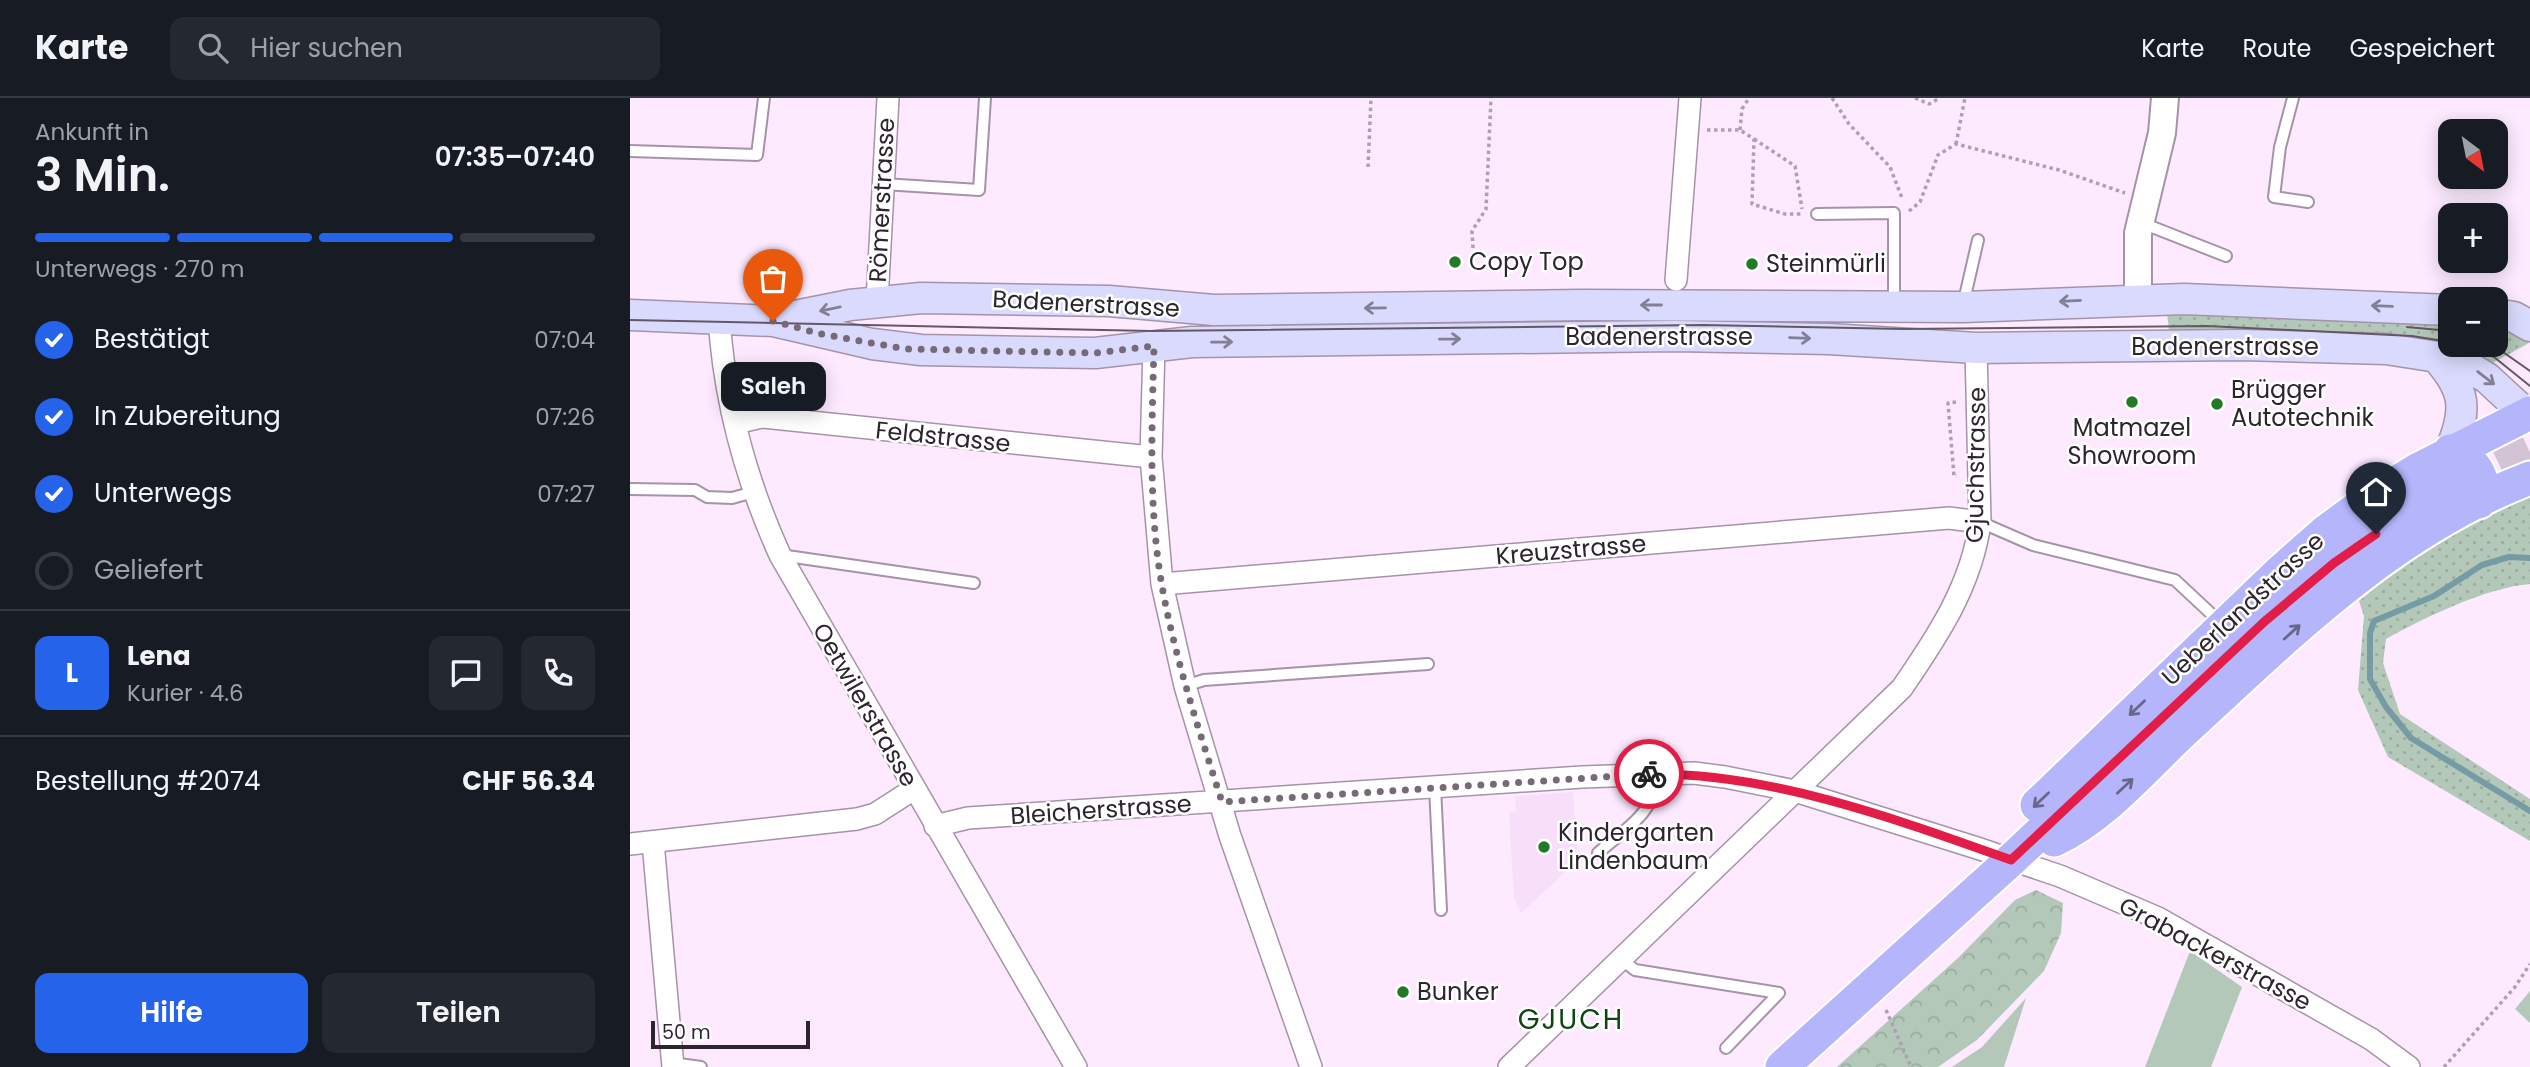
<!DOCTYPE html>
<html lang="de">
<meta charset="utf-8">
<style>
:root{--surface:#171b24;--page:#242831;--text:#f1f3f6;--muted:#9ea1a6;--line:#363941;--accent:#2563eb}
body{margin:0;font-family:Poppins,sans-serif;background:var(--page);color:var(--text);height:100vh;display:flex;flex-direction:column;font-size:26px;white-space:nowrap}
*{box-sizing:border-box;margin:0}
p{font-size:23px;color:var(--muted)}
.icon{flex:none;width:38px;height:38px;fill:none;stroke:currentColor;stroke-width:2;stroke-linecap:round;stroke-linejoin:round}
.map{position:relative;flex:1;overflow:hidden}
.drawer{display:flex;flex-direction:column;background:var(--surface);width:630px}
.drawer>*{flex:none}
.needle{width:46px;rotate:148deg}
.tools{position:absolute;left:1808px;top:21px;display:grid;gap:14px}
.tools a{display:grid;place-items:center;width:70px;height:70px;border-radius:14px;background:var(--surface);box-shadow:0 4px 18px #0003;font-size:35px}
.scale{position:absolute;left:21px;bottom:18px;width:159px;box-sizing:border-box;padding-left:7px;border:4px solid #2c252d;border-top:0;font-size:19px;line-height:24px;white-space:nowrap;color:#2c252d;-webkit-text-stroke:5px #fff;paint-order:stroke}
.pin{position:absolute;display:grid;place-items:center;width:60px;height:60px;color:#fff;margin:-72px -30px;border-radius:50% 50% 50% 0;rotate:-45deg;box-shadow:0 0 7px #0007}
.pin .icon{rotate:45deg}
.courier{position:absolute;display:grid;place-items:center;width:70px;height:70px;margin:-35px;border:5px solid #e11d48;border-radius:50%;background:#fff;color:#222;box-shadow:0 2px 9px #0007}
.bubble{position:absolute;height:49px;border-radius:14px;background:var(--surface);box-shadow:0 4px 18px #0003;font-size:23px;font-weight:600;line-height:49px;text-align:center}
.head em{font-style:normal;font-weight:600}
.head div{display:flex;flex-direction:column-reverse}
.head{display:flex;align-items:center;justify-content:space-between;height:119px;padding:0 35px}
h1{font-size:46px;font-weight:600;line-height:52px}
.bar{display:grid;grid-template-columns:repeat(4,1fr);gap:10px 7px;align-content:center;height:84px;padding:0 35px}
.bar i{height:9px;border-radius:5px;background:var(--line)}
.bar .selected{background:var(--accent)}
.bar p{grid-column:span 4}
.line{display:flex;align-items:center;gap:18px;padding:0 35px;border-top:2px solid var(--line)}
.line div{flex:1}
.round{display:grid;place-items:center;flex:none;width:74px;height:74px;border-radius:14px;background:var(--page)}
ol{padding:0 35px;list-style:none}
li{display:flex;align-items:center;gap:21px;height:77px}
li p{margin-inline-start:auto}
li .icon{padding:7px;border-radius:50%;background:var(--accent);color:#fff;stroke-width:4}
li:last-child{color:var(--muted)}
li i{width:38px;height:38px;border:4px solid var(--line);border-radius:50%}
.button{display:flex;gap:14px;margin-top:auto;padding:14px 35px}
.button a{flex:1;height:80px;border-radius:14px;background:var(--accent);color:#fff;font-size:28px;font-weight:600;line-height:80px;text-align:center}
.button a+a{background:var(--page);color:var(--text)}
header{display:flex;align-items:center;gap:42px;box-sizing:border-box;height:98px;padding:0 35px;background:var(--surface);border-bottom:2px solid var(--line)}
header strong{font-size:33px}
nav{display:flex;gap:38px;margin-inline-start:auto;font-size:24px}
.search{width:490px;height:63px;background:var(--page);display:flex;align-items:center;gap:18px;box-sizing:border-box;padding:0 24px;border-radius:14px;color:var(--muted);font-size:26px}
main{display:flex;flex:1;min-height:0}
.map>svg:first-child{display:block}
</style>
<header>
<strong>Karte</strong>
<div class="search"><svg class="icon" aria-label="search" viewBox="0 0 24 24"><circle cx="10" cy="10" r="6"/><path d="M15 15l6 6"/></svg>Hier suchen</div>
<nav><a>Karte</a><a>Route</a><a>Gespeichert</a></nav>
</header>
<main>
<section class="drawer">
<div class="head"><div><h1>3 Min.</h1><p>Ankunft in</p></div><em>07:35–07:40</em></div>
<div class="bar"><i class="selected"></i><i class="selected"></i><i class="selected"></i><i></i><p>Unterwegs · 270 m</p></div>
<ol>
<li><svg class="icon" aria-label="check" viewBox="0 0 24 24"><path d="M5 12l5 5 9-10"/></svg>Bestätigt<p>07:04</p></li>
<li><svg class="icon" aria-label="check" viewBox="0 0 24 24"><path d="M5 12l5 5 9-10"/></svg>In Zubereitung<p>07:26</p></li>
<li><svg class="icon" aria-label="check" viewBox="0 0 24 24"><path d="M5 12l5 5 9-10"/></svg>Unterwegs<p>07:27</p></li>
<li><i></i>Geliefert</li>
</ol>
<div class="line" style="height:126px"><b class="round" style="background:var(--accent);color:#fff">L</b><div><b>Lena</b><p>Kurier · 4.6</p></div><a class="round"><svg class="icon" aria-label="chat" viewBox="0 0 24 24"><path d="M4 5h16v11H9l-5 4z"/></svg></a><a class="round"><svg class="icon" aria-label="phone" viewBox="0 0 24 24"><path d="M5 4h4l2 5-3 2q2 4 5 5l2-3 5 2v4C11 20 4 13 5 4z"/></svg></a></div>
<div class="line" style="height:91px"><div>Bestellung #2074</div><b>CHF 56.34</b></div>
<div class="button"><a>Hilfe</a><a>Teilen</a></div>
</section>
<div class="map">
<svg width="1900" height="969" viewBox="0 0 1900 969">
<defs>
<pattern id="grass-dots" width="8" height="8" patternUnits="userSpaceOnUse" patternTransform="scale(1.75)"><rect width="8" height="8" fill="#b3c8b8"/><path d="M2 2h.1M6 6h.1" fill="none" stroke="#9aac9e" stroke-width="1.8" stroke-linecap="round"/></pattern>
<pattern id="forest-crowns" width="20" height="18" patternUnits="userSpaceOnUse" patternTransform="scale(1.75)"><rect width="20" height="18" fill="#b3c8b8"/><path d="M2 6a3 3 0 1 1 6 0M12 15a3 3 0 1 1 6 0" fill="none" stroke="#9aac9e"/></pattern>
</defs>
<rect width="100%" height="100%" fill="#fdeaff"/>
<path fill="#f7def9" d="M943 694 948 762 891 815 884 800 879 715 886 714 885 698Z"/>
<path fill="url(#grass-dots)" d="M1537 213 1820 225V247H1866V228L1899 245 1855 269 1539 233Z
M1900 399V486C1858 489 1793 520 1756 541L1753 565 1770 616 1900 701V743L1758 659 1728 592 1734 518 1729 503C1781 460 1838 426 1900 399Z"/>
<path fill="url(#forest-crowns)" d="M1406 792 1433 805 1431 835 1414 873 1347 942 1308 969H1207L1328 860 1385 802Z"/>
<path fill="#b3c8b8" d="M1560 853 1612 889 1581 969H1515Z
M1900 893V925L1885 911Z
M1396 900 1374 969H1322L1352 949Z"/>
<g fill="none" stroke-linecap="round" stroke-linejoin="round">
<path stroke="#769ba4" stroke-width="6" d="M1900 460 1879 459 1852 467 1804 498 1744 523 1740 535V581L1756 609 1781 640 1900 713"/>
<path stroke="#d3c3d5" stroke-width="33" stroke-dasharray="33 17" stroke-linecap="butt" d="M1824 388 1900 352"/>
<g stroke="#a593a7" stroke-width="14">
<path id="service" d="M1663 0 1650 49 1644 99 1678 104
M0 53 127 57 134 0
M253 86 349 92 355 0
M1187 116 1264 115V206
M1512 125 1596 158
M1333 207 1348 142
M0 391 65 392 77 399 102 400 124 394
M1350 424 1403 447 1545 482 1590 524
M150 457 344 485
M555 588 574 582 798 566
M805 689 811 812
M968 755C995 731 1027 715 1026 675
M991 861 1005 872 1149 895 1096 950
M42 965 71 969"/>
</g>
<g stroke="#a593a7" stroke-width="24">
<path id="minor" d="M1046 182 1060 0
M247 203 258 0
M89 219C94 301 116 382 150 457L446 969
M524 248 521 359 532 486 555 588 600 738 681 969
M106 325 132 319 521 359
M532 486 1319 420 1350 424
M305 728 338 720 952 679 1064 675 1095 679 1165 693 1347 750 1430 778 1528 820 1741 941 1779 969
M23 744 43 969
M0 746 227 721 245 716 284 691
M879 969 1272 590C1307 539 1342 487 1350 424L1346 250"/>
</g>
<g stroke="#a593a7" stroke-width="30">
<path id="tertiary" d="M1508 201V135L1532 35 1535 0"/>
</g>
<g stroke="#a593a7" stroke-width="33">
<path id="secondary" d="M1866 216 1884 219 1900 228
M0 217 143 223 242 246 291 252 465 255 562 244 1045 238 1199 241 1346 250 1611 247 1756 251 1827 262 1857 280 1897 317
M150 221 220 207 291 200 479 203 584 212 952 207 1333 209 1554 201 1820 212
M1806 259C1836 292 1838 312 1820 353"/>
</g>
<g stroke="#fff" stroke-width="37">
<path id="primary" d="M1820 353C1844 362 1858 378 1849 404
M1407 707 1652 472 1695 434 1740 401 1787 372 1900 315
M1424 742C1474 719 1514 670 1554 633 1659 536 1763 432 1900 380
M1152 969 1381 762 1634 524 1704 465 1767 421 1822 389"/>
</g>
<path stroke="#aea0b0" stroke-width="3.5" stroke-dasharray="3.5 3.5" stroke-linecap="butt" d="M1202 0 1219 26 1260 69 1272 100
M1285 0 1299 6 1310 0
M1077 32H1110L1124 41 1122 106 1155 116H1173
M1110 32 1112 11 1119 0
M1124 41 1165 68 1172 111
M1326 46 1335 0
M738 69 741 0
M1279 113 1290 104 1308 57 1326 46 1429 72 1495 95
M843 150 842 133 856 111 861 0
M1326 304 1318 305 1324 378H1327
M1256 912 1281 969
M1814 969 1885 889 1900 866"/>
<use href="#service" stroke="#fff" stroke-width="10"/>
<use href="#minor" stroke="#fff" stroke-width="21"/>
<use href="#tertiary" stroke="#fff" stroke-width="26"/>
<use href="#secondary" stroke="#dadafe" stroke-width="30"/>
<use href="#primary" stroke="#b5b5fc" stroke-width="33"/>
<path stroke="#635964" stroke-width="2" d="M0 222 522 233 1073 227 1273 231 1577 228 1782 238 1820 244
M1777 229 1820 233
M1834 247 1864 259 1900 288
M1863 247 1900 273"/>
</g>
<defs><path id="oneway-shaft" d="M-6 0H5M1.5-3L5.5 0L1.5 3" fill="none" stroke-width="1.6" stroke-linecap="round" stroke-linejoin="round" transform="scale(1.75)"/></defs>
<g stroke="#838096">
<use href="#oneway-shaft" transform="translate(1440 203) rotate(177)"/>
<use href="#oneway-shaft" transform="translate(1021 207) rotate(180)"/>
<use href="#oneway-shaft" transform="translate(1752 208) rotate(-178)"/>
<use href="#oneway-shaft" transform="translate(745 210) rotate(179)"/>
<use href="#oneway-shaft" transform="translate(200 211) rotate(168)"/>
<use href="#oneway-shaft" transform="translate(1170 240) rotate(2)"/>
<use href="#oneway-shaft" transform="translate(820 241) rotate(-1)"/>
<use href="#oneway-shaft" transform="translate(592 244) rotate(-1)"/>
<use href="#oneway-shaft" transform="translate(1856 280) rotate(38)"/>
</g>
<g stroke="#6a668a">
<use href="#oneway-shaft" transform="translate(1662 534) rotate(-42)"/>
<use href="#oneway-shaft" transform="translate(1507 610) rotate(136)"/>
<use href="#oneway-shaft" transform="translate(1495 688) rotate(-43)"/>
<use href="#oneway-shaft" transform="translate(1411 702) rotate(136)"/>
</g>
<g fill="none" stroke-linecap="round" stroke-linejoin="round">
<path stroke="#756a76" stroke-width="7" stroke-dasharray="0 12.6" d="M143 223 191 236 276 251 465 255 524 248C522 327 518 409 532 488 545 561 569 632 592 704L1019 676"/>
<path stroke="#e11d48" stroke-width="9" d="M1019 676C1139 674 1269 722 1381 762L1634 524 1704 465 1746 436"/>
</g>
<g fill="#227a27" stroke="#fff" stroke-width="2.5">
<circle cx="825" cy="164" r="7"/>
<circle cx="1122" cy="166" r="7"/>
<circle cx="1502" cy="304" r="7"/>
<circle cx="1587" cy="306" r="7"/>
<circle cx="914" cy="749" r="7"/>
<circle cx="773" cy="894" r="7"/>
</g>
<g text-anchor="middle" stroke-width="5" stroke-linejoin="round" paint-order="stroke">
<g font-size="24" fill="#2c252d" stroke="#fff">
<text transform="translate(252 102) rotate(-87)" y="8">Römerstrasse</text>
<text transform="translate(456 206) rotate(3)" y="8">Badenerstrasse</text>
<text x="1029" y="247">Badenerstrasse</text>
<text x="1595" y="257">Badenerstrasse</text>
<text transform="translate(313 339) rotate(6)" y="8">Feldstrasse</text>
<text transform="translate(1346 367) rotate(-89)" y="8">Gjuchstrasse</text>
<text transform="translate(941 452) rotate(-5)" y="8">Kreuzstrasse</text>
<text transform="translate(1613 511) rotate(-43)" y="8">Ueberlandstrasse</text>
<text transform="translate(235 607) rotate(60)" y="8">Oetwilerstrasse</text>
<text transform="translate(471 712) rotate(-4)" y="8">Bleicherstrasse</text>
<text transform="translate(1585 856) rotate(28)" y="8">Grabackerstrasse</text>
</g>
<g font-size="24" fill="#2c252d" stroke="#fff" text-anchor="start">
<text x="839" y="172">Copy Top</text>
<text x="1136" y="174">Steinmürli</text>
<text x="1601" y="300">Brügger<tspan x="1601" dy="28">Autotechnik</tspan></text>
<text x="1502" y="338" text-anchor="middle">Matmazel<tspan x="1502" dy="28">Showroom</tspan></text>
<text x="928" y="743">Kindergarten<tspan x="928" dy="28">Lindenbaum</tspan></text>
<text x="787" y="902">Bunker</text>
</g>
<g font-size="28" letter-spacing="2" fill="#0e4612" stroke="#fff">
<text x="941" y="931">GJUCH</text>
</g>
</g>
</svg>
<div class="tools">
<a><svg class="needle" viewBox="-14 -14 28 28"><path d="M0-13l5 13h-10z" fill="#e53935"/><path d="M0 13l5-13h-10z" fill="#9ea1a6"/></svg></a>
<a>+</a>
<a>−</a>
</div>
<div class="scale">50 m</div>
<div class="pin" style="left:143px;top:223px;background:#ea580c"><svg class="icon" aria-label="bag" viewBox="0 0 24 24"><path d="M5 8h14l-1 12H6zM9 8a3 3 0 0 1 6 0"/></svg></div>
<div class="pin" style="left:1746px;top:436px;background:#1f2937"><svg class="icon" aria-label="home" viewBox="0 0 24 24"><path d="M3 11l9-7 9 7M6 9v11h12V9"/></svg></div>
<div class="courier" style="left:1019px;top:676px"><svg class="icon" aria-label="bike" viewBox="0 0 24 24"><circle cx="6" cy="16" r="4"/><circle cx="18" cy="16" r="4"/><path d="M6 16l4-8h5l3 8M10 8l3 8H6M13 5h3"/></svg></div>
<div class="bubble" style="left:91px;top:264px;width:105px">Saleh</div>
</div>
</main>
